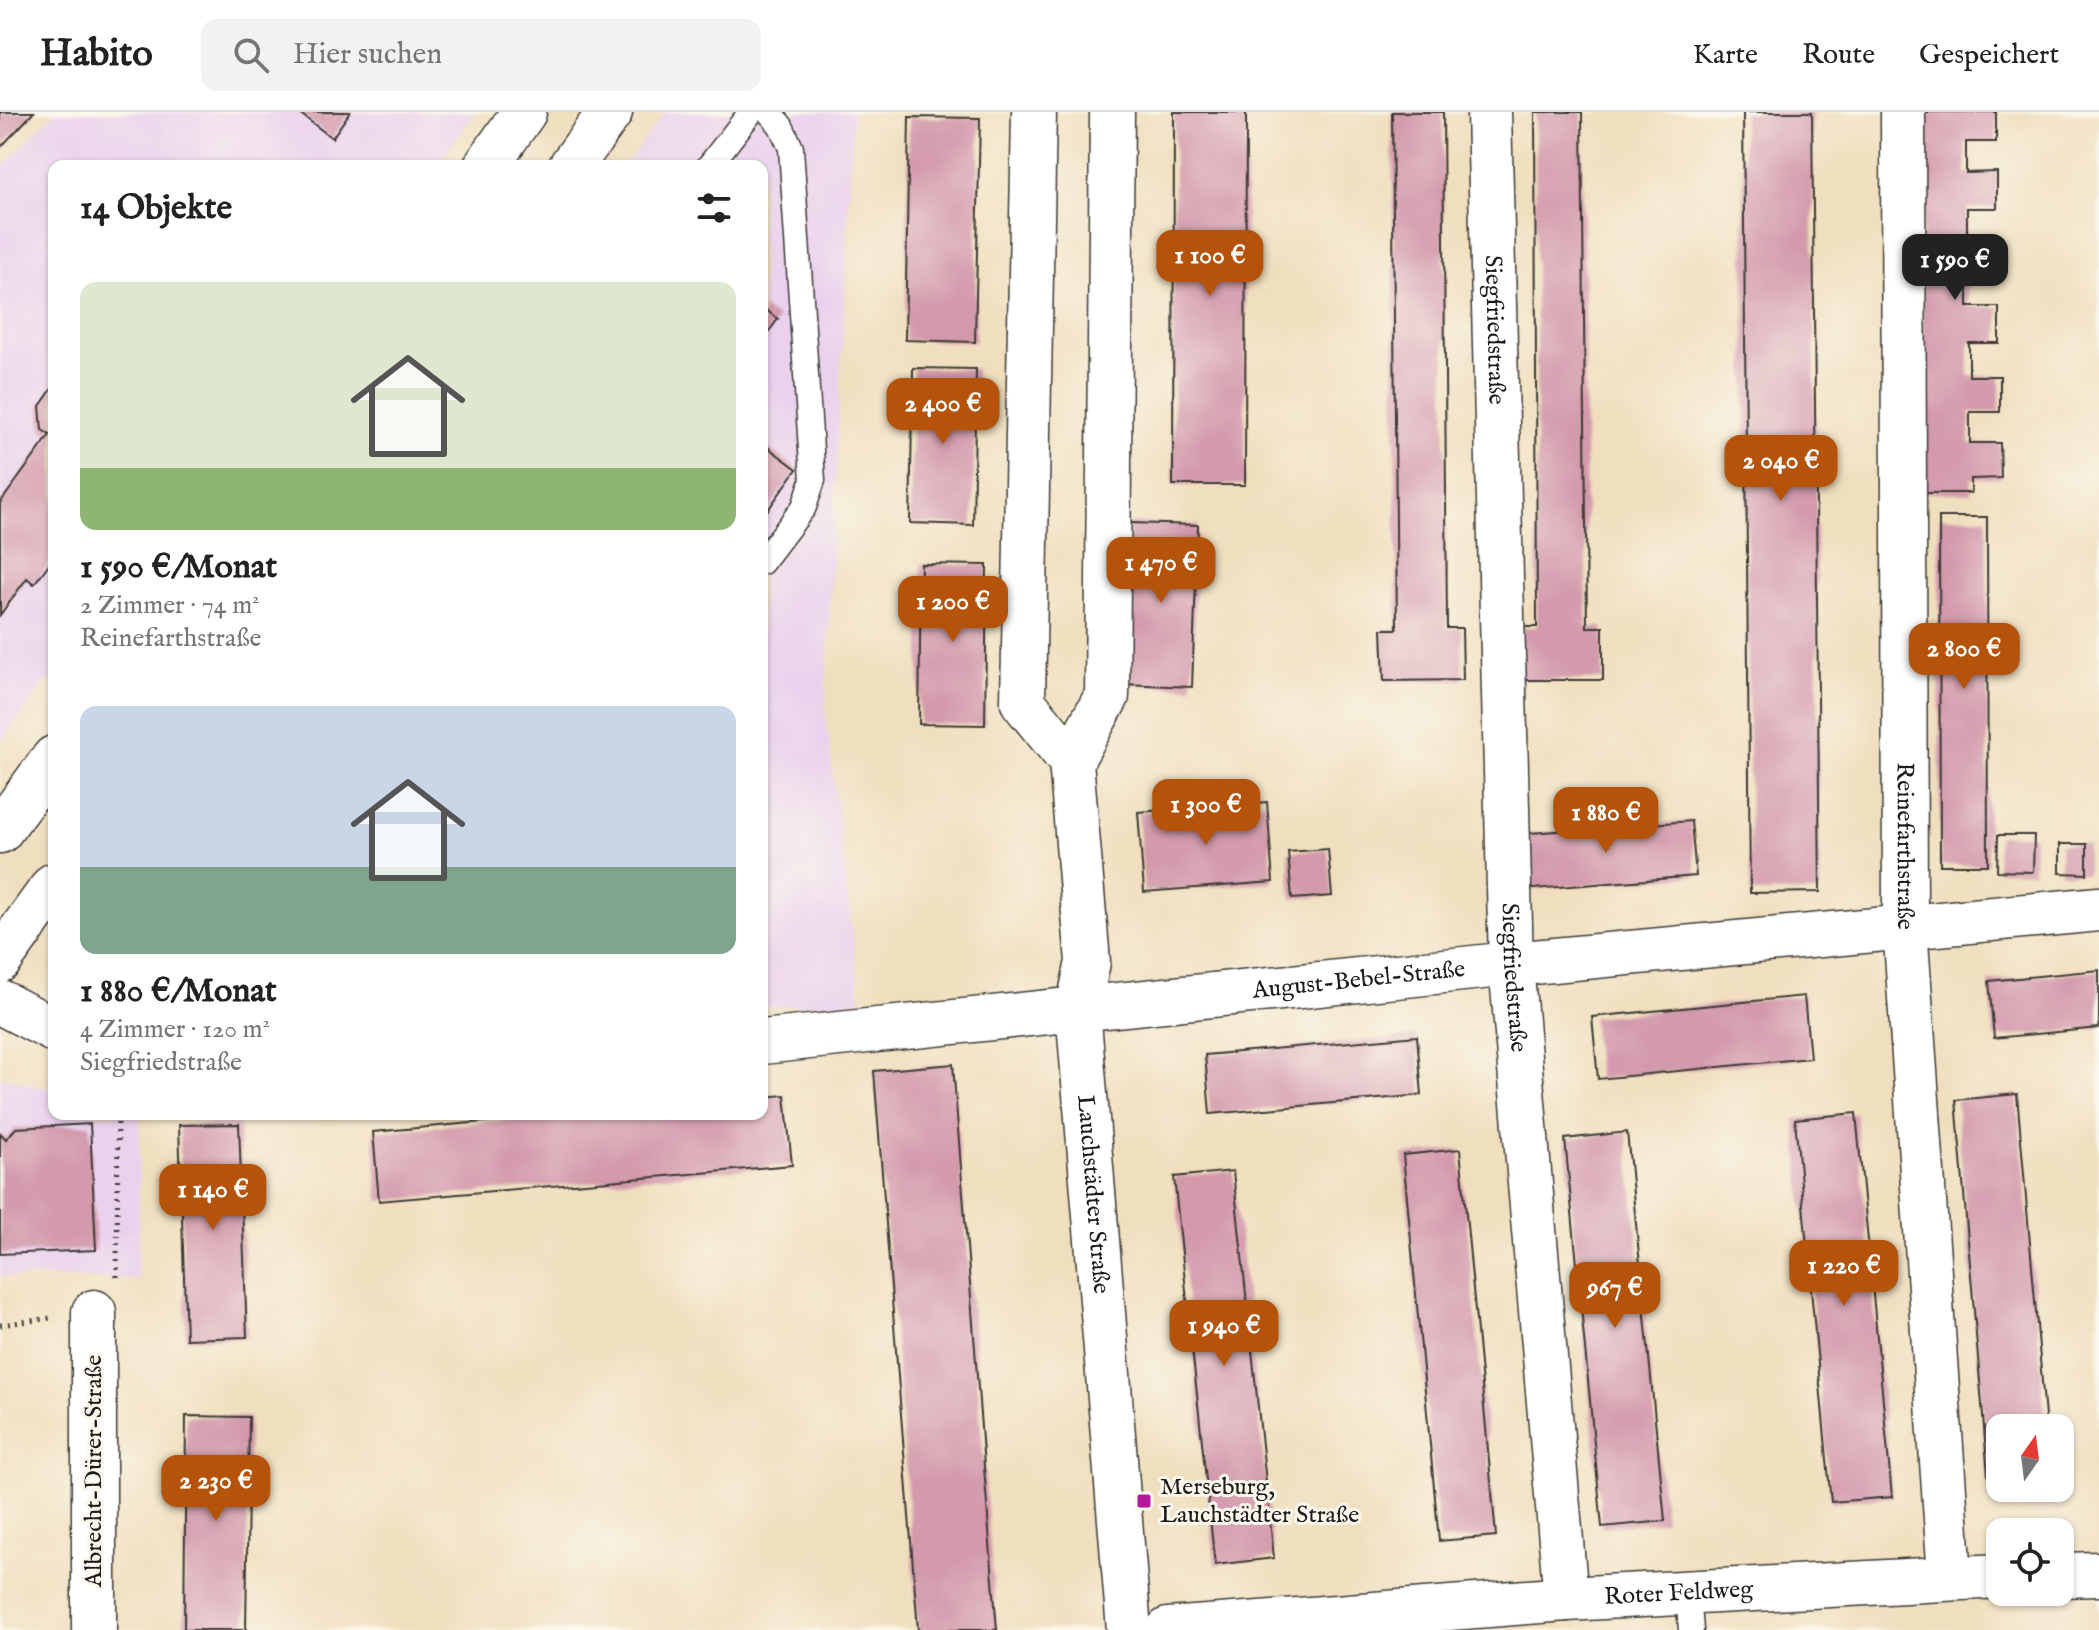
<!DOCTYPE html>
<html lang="de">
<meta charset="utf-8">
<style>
:root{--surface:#fff;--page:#f2f2f2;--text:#222;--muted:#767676;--line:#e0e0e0;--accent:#b45309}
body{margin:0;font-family:"IM FELL English",serif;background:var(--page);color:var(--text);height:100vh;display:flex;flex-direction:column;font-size:30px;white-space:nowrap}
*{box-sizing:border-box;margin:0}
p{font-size:26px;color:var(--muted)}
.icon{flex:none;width:44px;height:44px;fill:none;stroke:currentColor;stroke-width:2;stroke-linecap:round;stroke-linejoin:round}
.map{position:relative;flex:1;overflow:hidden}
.drawer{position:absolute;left:48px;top:48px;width:720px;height:960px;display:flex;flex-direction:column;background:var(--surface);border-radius:16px;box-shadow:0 2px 6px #0004}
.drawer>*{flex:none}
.needle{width:52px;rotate:14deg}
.buttons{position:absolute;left:1986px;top:1302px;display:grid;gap:16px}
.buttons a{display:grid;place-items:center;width:88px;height:88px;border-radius:16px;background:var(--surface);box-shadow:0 2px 6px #0004;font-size:40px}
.price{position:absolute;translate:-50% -68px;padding:0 18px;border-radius:16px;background:var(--accent);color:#fff;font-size:26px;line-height:52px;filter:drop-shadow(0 2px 4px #0008)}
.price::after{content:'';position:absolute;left:50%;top:48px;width:24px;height:18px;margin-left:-12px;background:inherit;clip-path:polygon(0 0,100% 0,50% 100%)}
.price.selected{background:#222;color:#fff}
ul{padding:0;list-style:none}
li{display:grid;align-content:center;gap:16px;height:424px;padding:0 32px}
li span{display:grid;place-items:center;height:248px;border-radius:16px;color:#555}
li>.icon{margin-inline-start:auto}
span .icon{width:144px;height:144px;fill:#fffc;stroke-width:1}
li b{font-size:34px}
h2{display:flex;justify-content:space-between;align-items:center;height:96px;padding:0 32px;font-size:34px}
header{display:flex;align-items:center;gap:48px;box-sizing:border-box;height:112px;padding:0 40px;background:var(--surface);border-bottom:2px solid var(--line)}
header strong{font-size:38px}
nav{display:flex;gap:44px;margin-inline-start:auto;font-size:28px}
.search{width:560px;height:72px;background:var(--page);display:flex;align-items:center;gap:20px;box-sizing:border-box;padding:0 28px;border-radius:16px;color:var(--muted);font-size:30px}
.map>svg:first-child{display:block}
</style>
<header>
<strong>Habito</strong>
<div class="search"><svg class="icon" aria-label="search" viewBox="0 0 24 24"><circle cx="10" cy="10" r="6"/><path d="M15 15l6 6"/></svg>Hier suchen</div>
<nav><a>Karte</a><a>Route</a><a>Gespeichert</a></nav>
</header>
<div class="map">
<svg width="2099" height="1518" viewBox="0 0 2099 1518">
<rect width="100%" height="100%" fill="#fbf7ec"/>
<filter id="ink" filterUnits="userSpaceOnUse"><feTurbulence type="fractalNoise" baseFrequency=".0125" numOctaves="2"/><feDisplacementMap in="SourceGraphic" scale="16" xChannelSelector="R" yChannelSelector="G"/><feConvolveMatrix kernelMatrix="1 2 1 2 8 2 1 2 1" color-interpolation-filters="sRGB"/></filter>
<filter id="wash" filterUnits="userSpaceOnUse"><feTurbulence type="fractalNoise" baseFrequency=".006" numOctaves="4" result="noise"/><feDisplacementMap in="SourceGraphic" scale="32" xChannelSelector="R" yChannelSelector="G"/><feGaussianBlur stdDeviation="1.8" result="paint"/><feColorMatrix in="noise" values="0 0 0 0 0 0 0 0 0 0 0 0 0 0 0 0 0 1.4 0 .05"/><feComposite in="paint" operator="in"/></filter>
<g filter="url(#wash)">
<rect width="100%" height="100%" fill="#f0dfbe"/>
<path fill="#ead1ed" d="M 55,0 L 476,0 L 436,54 L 54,54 L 54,560 L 0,631 L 0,58 Z
M 665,0 L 853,0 L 825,597 L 861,891 L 762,895 L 762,54 L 625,54 Z
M 0,964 L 54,978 L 54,1002 L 140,1002 L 138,1167 L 0,1165 Z"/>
<g id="blocks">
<path fill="#d39aac" d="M 0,0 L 34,0 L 0,36 Z
M 298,0 L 350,0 L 332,26 Z
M 1174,0 L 1246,0 L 1245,373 L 1173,373 Z
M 1392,0 L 1443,0 L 1447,516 L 1462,516 L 1463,568 L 1384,569 L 1382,517 L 1397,517 Z
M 1535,0 L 1582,0 L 1587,515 L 1603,515 L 1603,568 L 1518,568 L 1517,515 L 1537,515 Z
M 1743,0 L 1812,0 L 1820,780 L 1750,781 Z
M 1921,0 L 1996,0 L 1996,30 L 1966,30 L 1966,61 L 1997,60 L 1997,96 L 1967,96 L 1967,126 L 1998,126 L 1998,161 L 1968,162 L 1968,195 L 1999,195 L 1999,231 L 1969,231 L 1969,264 L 2000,264 L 2000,300 L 1970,300 L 1970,331 L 2000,331 L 2001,366 L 1971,367 L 1971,381 L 1924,381 Z
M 909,5 L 980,6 L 975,230 L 905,228 Z
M 762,195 L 778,207 L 762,229 Z
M 913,256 L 976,257 L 973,413 L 910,411 Z
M 54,274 L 54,445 L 34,472 L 27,466 L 0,503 L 0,391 L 50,323 L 42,318 L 40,294 Z
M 762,331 L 797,357 L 762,406 Z
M 1939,405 L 1987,405 L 1988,753 L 1940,753 Z
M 1129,411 L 1198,413 L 1192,575 L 1123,572 Z
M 921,452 L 987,453 L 985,613 L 919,612 Z
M 1267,690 L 1273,770 L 1144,780 L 1138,700 Z
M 1691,709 L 1696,764 L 1521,778 L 1517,722 Z
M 1998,723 L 2034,723 L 2033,760 L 1997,759 Z
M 2060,732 L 2087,732 L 2087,762 L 2060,761 Z
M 1328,737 L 1332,784 L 1292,787 L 1288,740 Z
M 2099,858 L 2099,916 L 1994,926 L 1989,869 Z
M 1804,884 L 1810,946 L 1598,967 L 1592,905 Z
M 1417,924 L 1422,983 L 1210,1002 L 1205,943 Z
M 953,952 L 990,1432 L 997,1518 L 918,1518 L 874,959 Z
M 2017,982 L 2046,1316 L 2000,1316 L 2000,1374 L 1989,1375 L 1956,988 Z
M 785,983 L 792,1053 L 379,1089 L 373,1020 L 570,1002 L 762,1002 L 762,985 Z
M 1856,1001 L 1892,1385 L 1831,1390 L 1795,1007 Z
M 90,1012 L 96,1138 L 0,1142 L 0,1021 L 6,1027 L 16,1016 Z
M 239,1012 L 247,1225 L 186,1227 L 179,1013 Z
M 1627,1020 L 1665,1409 L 1602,1415 L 1565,1027 Z
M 1460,1037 L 1496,1424 L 1439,1429 L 1403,1043 Z
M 1233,1059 L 1274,1446 L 1215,1453 L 1174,1065 Z
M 186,1304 L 249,1305 L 246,1518 L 184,1518 Z"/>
</g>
</g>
<g filter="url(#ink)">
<use href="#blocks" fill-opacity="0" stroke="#3c3934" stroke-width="2"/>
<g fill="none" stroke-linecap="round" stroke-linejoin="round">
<defs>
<path id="service" d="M 709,54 L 751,0
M 762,450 L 804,395 L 813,368 L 791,36 L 781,14 L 769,0
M 1688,1483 L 1691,1518"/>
<g id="minor">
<path d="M 1034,0 L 1023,590 L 1071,649"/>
<path id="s1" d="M 1112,0 L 1107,584 L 1071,649 L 1088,850 L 1078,897 L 1129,1518"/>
<path id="s2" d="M 1489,0 L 1511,852 L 1566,1487"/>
<path id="s3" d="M 1903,0 L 1905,814 L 1950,1465"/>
<path d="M 0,890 L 54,918"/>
<path id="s4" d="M 762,930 L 1511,852 L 2099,797"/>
<path d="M 94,1200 L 94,1518"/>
<path d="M 2060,1463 L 2099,1462"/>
<path id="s5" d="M 1168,1518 L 1566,1487 L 2000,1464"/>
</g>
<path id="primary" d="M 486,54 L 524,0
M 571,54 L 610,0
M 0,719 L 54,646
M 0,848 L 54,773"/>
</defs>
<use href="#service" stroke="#3c3934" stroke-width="27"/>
<use href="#minor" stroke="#3c3934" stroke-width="47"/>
<use href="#primary" stroke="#3c3934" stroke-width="47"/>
<path stroke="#3c3934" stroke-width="5" stroke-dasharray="2 6" stroke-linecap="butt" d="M 117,1165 L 118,1002
M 0,1213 L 51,1206"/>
<use href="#service" stroke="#fff" stroke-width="24"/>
<use href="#minor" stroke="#fff" stroke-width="44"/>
<use href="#primary" stroke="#fff" stroke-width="44"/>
</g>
</g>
<rect fill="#b5179e" stroke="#fbf7ec" stroke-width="3" x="1136" y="1381" width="16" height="16" rx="4"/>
<g text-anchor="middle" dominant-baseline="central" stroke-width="6" stroke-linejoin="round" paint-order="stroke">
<g font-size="24" fill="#1c1c1c" stroke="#fbf7ec">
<text stroke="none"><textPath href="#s2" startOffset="218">Siegfriedstraße</textPath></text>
<text stroke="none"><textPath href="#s3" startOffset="734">Reinefarthstraße</textPath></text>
<text stroke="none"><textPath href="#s2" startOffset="866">Siegfriedstraße</textPath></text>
<text stroke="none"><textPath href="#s4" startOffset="600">August-Bebel-Straße</textPath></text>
<text stroke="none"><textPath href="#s1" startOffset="1094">Lauchstädter Straße</textPath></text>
<text transform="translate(94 1359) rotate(-90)">Albrecht-Dürer-Straße</text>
<text stroke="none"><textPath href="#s5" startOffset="512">Roter Feldweg</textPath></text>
</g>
<g font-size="24" fill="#1c1c1c" stroke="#fbf7ec" text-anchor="start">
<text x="1160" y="1375">Merseburg,<tspan x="1160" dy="28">Lauchstädter Straße</tspan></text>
</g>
</g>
</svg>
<div class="buttons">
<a><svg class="needle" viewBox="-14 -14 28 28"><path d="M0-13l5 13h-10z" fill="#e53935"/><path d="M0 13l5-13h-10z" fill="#767676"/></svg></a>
<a><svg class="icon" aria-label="locate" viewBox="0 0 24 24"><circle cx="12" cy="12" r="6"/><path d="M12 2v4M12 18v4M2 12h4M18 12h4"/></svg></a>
</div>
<b class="price" style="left:1210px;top:186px">1 100 €</b>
<b class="price selected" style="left:1955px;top:190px">1 590 €</b>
<b class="price" style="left:943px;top:334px">2 400 €</b>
<b class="price" style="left:1781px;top:391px">2 040 €</b>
<b class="price" style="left:1161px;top:493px">1 470 €</b>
<b class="price" style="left:953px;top:532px">1 200 €</b>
<b class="price" style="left:1964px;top:579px">2 800 €</b>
<b class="price" style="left:1206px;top:735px">1 300 €</b>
<b class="price" style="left:1606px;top:743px">1 880 €</b>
<b class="price" style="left:213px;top:1120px">1 140 €</b>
<b class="price" style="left:1844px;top:1196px">1 220 €</b>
<b class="price" style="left:1615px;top:1218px">967 €</b>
<b class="price" style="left:1224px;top:1256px">1 940 €</b>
<b class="price" style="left:216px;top:1411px">2 230 €</b>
<section class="drawer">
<h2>14 Objekte<svg class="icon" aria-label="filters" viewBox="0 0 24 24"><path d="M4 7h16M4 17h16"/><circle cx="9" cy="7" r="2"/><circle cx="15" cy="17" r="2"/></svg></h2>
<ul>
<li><span style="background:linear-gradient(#dfe7d0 75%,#8fb573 0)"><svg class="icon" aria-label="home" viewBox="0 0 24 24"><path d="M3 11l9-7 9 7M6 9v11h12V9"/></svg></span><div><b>1 590 €/Monat</b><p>2 Zimmer · 74 m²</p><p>Reinefarthstraße</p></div></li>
<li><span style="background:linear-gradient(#c9d6e8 65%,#7fa58c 0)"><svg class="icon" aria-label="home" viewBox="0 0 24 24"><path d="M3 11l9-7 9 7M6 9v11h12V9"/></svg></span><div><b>1 880 €/Monat</b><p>4 Zimmer · 120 m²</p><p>Siegfriedstraße</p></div></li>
</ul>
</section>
</div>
